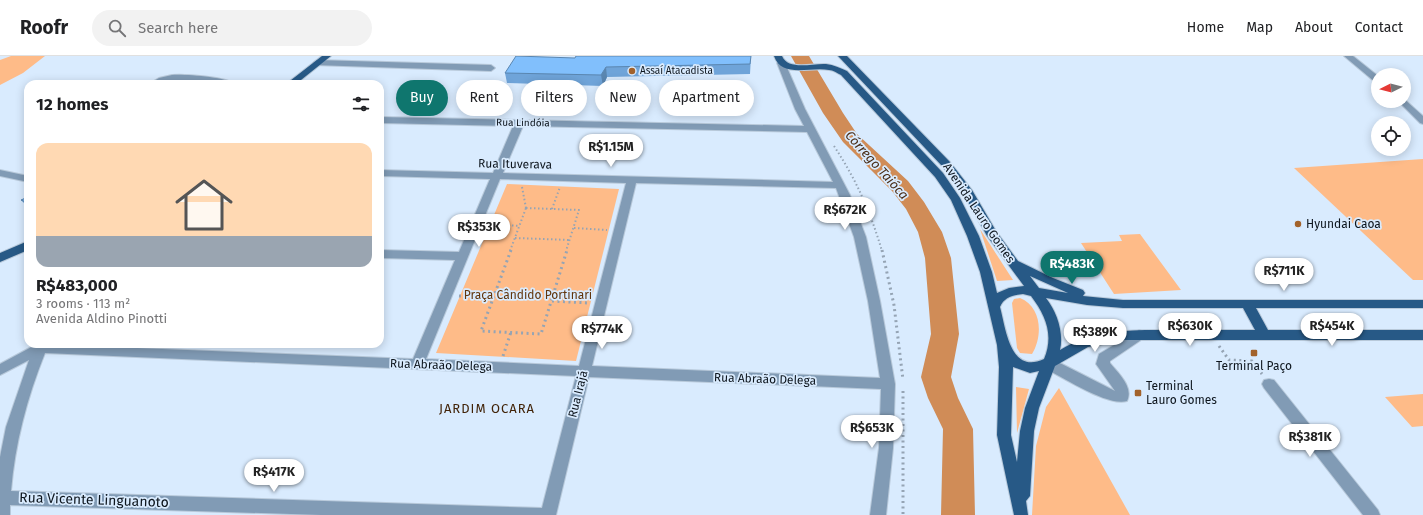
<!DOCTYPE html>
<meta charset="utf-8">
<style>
:root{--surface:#fff;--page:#f2f2f2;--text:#202124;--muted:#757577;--line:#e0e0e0;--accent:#0f766e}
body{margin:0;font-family:"Fira Sans",sans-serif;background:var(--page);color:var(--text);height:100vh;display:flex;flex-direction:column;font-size:15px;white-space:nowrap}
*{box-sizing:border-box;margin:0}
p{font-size:13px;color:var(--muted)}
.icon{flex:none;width:22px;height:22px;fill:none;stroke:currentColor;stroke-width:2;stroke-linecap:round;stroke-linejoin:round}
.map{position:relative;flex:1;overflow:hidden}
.sheet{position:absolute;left:24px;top:24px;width:360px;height:268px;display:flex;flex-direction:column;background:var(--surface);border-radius:12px;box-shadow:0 2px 10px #0003}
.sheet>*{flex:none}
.hud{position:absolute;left:396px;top:24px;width:380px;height:36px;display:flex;gap:8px}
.needle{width:26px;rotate:264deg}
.buttons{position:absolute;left:1371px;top:12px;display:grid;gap:8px}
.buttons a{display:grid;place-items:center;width:40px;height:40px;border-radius:50%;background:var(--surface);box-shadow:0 2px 10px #0003;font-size:20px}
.price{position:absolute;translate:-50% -34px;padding:0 9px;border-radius:14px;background:#fff;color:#222;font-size:13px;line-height:26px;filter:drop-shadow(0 1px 2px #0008)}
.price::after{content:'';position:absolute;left:50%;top:24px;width:12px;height:9px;margin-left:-6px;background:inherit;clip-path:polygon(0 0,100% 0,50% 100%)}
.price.active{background:var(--accent);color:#fff}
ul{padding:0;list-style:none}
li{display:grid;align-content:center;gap:8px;height:212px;padding:0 12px}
li span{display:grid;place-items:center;height:124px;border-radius:12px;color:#555}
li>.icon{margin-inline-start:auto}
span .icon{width:72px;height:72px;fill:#fffc;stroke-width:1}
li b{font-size:17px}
h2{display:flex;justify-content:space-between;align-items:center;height:48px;padding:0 12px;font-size:17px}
.tag{padding:0 14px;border-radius:18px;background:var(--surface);box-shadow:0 2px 10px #0003;font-size:14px;line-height:36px}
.tag.active{background:var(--accent);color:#fff}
header{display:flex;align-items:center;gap:24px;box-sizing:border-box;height:56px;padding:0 20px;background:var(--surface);border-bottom:1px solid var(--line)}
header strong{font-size:19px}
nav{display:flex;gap:22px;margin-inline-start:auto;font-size:14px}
.search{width:280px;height:36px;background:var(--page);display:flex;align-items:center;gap:10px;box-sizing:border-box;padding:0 14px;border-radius:22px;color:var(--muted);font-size:15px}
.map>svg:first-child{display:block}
</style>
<header>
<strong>Roofr</strong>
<div class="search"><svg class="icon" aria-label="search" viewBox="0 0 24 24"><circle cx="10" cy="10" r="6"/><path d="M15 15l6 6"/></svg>Search here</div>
<nav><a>Home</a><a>Map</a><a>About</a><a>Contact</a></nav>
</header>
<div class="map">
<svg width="1423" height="459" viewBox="0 0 1423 459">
<rect width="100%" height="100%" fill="#d9ebfe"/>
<path fill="#febb88" d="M 11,0 L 45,0 L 23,17 L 0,29 L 0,4 Z
M 1423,103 L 1423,224 L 1413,224 L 1294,112 Z
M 507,128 L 619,133 L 576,305 L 436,297 Z
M 980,173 L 1013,224 L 997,225 Z
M 1140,178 L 1181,234 L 1114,238 L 1081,187 L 1122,185 L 1119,179 Z
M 1020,242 C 1042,251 1043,280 1032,298 L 1020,297 L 1017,292 L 1012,247 L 1014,243 Z
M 1016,331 L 1029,333 L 1017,377 Z
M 1059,332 L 1130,459 L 1032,459 L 1036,390 L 1046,351 Z
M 1423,338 L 1423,370 L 1412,371 L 1385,341 Z"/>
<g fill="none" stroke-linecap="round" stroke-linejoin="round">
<path fill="#d08c57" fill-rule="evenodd" d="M 791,0 L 809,0 L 843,57 L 857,78 L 908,125 L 924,146 L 942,176 L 951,202 L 959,278 L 951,321 L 958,342 L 973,373 L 975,459 L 941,459 L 943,373 L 928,342 L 921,321 L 931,278 L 925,202 L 918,176 L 906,153 L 892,135 L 843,86 L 823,57 Z"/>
<defs>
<path id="minor" d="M 1344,0 L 1353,0 L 1378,20 L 1378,27 L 1375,26 Z
M 317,4 L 491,9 L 495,12 L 491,15 L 314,9 L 313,7 Z
M 781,4 L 785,7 L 805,53 L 850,139 L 866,181 L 880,245 L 895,328 L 893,392 L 886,459 L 870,459 L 879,392 L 881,333 L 589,321 L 556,459 L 321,459 L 10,449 L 10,459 L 0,459 L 0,401 L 6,371 L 29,304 L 0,319 L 0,308 L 37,288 L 413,303 L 455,204 L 380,202 L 380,194 L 459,196 L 490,123 L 380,120 L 380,114 L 493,117 L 513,70 L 380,67 L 380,61 L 804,70 L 795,53 L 777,7 ZM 523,70 L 807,76 L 833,126 L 503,117 ZM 500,123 L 626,127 L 579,310 L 426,303 ZM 636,127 L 836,132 L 854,181 L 868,245 L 880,322 L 592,310 ZM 45,297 L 576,320 L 542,452 L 11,435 C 15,387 27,342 45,297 Z
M 172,19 C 184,18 227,21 234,28 C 217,28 201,24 183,24 C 171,24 161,28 149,28 L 159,22 Z
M 1404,43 L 1423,60 L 1423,68 L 1420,67 L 1398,45 L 1404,45 Z
M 0,114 L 28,120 L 28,126 L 0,120 Z
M 1139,274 L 1144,276 L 1145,279 L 1144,282 L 1110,305 L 1110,307 C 1118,317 1134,331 1127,345 C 1108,351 1063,321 1044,312 L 1042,308 L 1044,304 L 1049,303 L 1054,304 L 1115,335 L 1096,308 L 1099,298 Z
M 1269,323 L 1274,324 L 1378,454 L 1380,459 L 1363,459 L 1264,332 L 1262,328 L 1264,324 Z"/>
<path id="major" d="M 322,0 L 331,0 L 296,28 L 286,28 Z
M 774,0 L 782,0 C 788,15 813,7 826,8 C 834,9 840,12 847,15 L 943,117 L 960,142 L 979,180 L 992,216 L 997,237 L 1009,232 L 1024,230 L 987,180 L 963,137 L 942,110 L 838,0 L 847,0 L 950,106 L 972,134 L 996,175 L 1018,205 L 1053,222 L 1083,234 L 1085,237 L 1083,240 L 1123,244 L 1423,244 L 1423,252 L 1256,252 L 1268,274 L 1423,274 L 1423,284 L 1124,284 L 1088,291 L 1055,310 L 1039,352 L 1034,375 L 1030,440 L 1026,445 L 1028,459 L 1014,459 L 997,379 L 999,311 L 997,289 L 980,216 L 967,180 L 951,144 L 935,121 L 841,19 C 837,17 833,14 829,14 C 811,10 782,23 774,0 ZM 1030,220 L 1068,237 L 1039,232 ZM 1023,238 L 1031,240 C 1046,260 1054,279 1044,303 C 1010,319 1006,273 1000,251 C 1004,241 1013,239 1023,238 ZM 1046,242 L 1087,249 L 1123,252 L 1243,252 L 1255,274 C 1229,274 1202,274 1176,274 C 1136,274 1096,272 1060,294 C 1064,277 1057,256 1046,242 ZM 1013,311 L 1030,317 L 1039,315 L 1025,352 L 1020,375 L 1017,406 L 1011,379 Z
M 28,185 L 28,194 L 0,206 L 0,197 Z"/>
</defs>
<use href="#minor" stroke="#b8c9da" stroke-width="2"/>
<use href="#major" stroke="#b8c9da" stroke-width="2"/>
<path stroke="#95a4b4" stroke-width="2" stroke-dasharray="1.5 2.5" stroke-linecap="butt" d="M 834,90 C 857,125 870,155 882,195
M 522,131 L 526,152
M 526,152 L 579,154 L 566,195
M 552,153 L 560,131
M 488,168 L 520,170
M 574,172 L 607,174
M 515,182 L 570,184
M 510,195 L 526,152"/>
<path stroke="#95a4b4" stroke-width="3" stroke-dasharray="2 3.5" stroke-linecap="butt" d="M 511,194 L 481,275 L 541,278 L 567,194
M 882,194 L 894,249 L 903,324
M 459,240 L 493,242
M 552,245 L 589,247
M 1219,290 L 1229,304 L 1252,305 L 1262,318
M 503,300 L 511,276
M 903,335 L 903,459"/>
<use href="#minor" fill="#819bb5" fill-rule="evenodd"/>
<use href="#major" fill="#275986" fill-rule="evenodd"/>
</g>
<path fill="#6fa4d9" d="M 751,0 L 750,18 L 607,21 L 603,30 L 507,27 L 505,17 Z
M 28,141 L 28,149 L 24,147 L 21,144 Z"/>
<path fill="#5a86b0" d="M 606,11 L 607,21 L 603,30 L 601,19 Z"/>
<path fill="#81bffc" stroke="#5a86b0" d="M 516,0 L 575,2 L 576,0 L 751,0 L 750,8 L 606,11 L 601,19 L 505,17 Z
M 28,141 L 28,147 L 21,144 Z
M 28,150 L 28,156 L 25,153 Z"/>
<g fill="#a2622b" stroke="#d9ebfe" stroke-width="1.5">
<circle cx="632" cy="15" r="4"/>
<circle cx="1298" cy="168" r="4"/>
<rect x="1250" y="293" width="8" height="8" rx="2"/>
<rect x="1134" y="333" width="8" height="8" rx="2"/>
</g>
<g text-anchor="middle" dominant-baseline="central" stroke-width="3.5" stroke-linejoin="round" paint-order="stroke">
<g font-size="10" fill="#0d151d" stroke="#d9ebfe" text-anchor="start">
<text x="640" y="15">Assaí Atacadista</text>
</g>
<g font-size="10" fill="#0d151d" stroke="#d9ebfe">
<text transform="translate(523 67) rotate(1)">Rua Lindóia</text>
</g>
<g font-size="12" fill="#0d151d" stroke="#d9ebfe">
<text transform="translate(515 108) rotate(1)">Rua Ituverava</text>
<text transform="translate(979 157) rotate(56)">Avenida Lauro Gomes</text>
<text transform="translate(441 309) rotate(2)">Rua Abraão Delega</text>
<text transform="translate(765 323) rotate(2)">Rua Abraão Delega</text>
<text transform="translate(578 338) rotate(-76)">Rua Irajá</text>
</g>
<g font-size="12" fill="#0d151d" stroke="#d9ebfe" text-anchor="start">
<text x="1306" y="168">Hyundai Caoa</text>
<text x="1254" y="310" text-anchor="middle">Terminal Paço</text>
<text x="1146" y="330">Terminal<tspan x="1146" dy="14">Lauro Gomes</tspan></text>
</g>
<g font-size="12" fill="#62350b" stroke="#d9ebfe">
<text x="528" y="239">Praça Cândido Portinari</text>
</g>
<g font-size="13" font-style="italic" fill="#492c15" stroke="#d9ebfe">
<text transform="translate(877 109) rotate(48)">Córrego Taióca</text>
</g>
<g font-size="13" letter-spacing="1" fill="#412308" stroke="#d9ebfe">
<text x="487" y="352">JARDIM OCARA</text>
</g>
<g font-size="14" fill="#0d151d" stroke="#d9ebfe">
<text transform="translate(94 444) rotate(2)">Rua Vicente Linguanoto</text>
</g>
</g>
</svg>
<div class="buttons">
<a><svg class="needle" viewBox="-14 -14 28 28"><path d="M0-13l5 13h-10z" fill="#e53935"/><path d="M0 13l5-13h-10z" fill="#757577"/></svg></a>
<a><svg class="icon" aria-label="locate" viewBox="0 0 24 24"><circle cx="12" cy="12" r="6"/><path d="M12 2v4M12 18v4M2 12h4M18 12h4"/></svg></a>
</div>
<b class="price" style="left:611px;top:112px">R$1.15M</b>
<b class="price" style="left:845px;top:175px">R$672K</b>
<b class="price" style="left:479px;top:192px">R$353K</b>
<b class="price active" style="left:1072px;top:229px">R$483K</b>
<b class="price" style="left:1284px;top:236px">R$711K</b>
<b class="price" style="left:1190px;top:291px">R$630K</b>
<b class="price" style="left:1332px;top:291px">R$454K</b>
<b class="price" style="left:602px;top:294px">R$774K</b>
<b class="price" style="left:1095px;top:297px">R$389K</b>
<b class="price" style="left:872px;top:393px">R$653K</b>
<b class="price" style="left:1310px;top:402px">R$381K</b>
<b class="price" style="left:274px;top:437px">R$417K</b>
<div class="hud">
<a class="tag active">Buy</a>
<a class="tag">Rent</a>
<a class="tag">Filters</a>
<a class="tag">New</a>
<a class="tag">Apartment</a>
</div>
<section class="sheet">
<h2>12 homes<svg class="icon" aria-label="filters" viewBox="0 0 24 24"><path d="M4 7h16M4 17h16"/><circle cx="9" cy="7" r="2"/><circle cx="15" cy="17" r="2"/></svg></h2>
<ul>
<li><span style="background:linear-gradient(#ffd9b3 75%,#9aa5b1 0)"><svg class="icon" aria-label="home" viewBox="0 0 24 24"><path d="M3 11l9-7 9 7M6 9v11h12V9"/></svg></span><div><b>R$483,000</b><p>3 rooms · 113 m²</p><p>Avenida Aldino Pinotti</p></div></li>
</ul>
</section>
</div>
